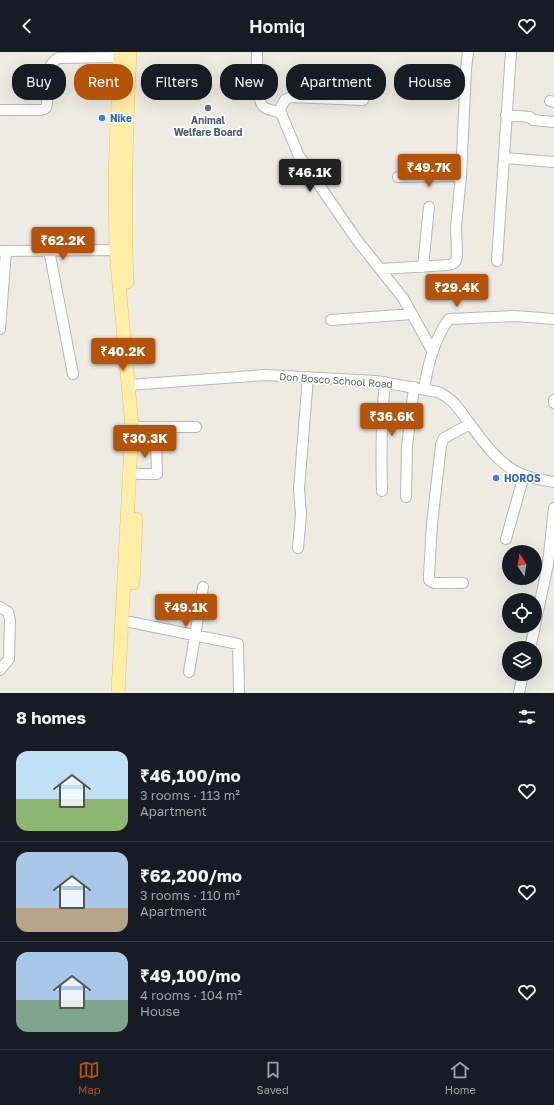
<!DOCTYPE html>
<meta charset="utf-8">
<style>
:root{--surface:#171b24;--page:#242831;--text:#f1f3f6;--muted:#9ea1a6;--line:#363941;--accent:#b45309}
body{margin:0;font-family:"Golos Text",sans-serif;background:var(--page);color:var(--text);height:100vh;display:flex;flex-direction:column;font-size:15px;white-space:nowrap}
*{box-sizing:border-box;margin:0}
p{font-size:13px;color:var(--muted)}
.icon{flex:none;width:22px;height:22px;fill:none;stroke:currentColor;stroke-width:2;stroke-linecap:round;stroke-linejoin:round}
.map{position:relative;height:641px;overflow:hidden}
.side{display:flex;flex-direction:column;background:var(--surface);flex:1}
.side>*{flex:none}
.banner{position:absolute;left:12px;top:12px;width:530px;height:36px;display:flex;gap:8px}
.needle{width:26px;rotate:348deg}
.fabs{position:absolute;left:502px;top:493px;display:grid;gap:8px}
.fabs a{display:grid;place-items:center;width:40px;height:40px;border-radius:50%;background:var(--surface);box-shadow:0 4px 16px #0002;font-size:20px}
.price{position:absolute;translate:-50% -34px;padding:0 9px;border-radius:4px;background:var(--accent);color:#fff;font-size:13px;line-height:26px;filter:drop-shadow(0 1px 2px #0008)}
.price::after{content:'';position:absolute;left:50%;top:24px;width:12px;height:9px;margin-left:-6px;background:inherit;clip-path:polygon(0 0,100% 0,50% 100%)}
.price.active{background:#222;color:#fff}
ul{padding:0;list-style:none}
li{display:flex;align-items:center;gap:12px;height:100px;padding:0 16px}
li+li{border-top:1px solid var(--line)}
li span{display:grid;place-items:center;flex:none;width:112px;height:80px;border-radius:12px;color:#555}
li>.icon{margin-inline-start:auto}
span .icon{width:48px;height:48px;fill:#fffc;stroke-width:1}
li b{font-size:17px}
h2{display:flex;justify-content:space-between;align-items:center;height:48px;padding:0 16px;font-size:17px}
.pill{padding:0 14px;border-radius:16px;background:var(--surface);box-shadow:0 4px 16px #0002;font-size:14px;line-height:36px}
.pill.active{background:var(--accent);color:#fff}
header{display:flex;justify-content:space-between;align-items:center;height:52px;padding:0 16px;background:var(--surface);font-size:18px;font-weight:600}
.tabs{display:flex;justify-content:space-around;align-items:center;height:56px;border-top:1px solid var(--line);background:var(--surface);font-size:11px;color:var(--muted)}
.tabs a{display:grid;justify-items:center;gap:2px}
.tabs .active{color:var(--accent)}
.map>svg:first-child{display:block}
</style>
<header><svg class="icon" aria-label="back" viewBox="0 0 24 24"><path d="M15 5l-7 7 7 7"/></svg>Homiq<svg class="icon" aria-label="heart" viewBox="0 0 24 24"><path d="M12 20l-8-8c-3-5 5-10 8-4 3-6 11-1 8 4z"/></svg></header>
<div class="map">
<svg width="554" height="641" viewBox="0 0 554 641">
<rect width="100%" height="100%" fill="#edebe2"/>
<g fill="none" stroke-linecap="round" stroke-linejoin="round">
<defs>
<path id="minor" d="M 257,0 C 257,10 256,47 263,54 C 267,59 276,58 281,61 L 299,104 L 357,188 L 403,246 L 433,300
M 550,49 L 554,50
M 0,58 L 41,58 L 46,56 C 51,38 41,17 58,6 L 119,5
M 279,59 L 285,48 L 291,45 L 363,48
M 506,63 L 530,65 L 533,68 L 554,70
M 504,106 L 554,110
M 398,125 L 461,124
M 49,198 L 73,322
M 0,199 L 122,198
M 497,209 L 511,0
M 423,215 L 429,155
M 380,217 L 448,213 L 452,212 L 456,209 L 457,203 L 456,175 L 461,124 L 466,17 L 468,0
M 331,268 L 412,262
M 0,277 L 6,199
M 128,333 L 265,323 L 376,329 L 438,340 C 455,348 459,358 470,372 C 484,391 501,415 524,423 C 533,427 544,428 554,430
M 424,337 C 428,313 434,287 449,267 L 515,264 L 554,267
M 554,348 L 554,351
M 140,375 L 196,375
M 138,422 L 157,422 L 156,389 L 140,389
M 382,439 C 381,403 381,367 385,330
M 406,445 L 407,394 L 414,335
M 506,487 L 524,423
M 298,496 L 301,462 L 299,437 L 308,325
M 463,531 L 434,531 L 429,528 L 429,523 L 432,472 L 441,393 L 444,386 L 470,372
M 0,555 L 8,560 L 10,568 L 9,607 L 0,618
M 130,570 L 238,592 L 239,641
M 535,573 L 548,512 L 554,456
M 530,596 L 535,574
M 189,620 L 203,535
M 519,641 L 523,622"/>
<path id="major" d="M 127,230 C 124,153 126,77 130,0
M 133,531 L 136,467
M 118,641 L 132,375 L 116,198 L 115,124 L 120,0"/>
</defs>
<use href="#minor" stroke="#b5b8bd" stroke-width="12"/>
<use href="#major" stroke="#f1c358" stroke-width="14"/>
<use href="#minor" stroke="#fff" stroke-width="10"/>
<use href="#major" stroke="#ffefa6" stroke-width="13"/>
</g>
<circle fill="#5c6f8a" stroke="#fff" stroke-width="1.5" cx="208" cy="56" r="4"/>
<g fill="#3f7fe0" stroke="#fff" stroke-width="1.5">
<circle cx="102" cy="66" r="4"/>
<circle cx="496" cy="426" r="4"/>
</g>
<g text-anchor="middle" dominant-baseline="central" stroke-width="3.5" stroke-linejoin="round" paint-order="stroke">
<g font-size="10" font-weight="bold" fill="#366cbe" stroke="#fff" text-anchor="start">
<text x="110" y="66">Nike</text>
<text x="504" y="426">HOROS</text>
</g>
<g font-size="10" font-weight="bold" fill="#4e5e75" stroke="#fff">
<text x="208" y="68">Animal<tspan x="208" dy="12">Welfare Board</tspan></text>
</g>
<g font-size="10" fill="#5b5f63" stroke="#fff">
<text transform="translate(336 328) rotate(4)">Don Bosco School Road</text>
</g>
</g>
</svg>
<div class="fabs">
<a><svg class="needle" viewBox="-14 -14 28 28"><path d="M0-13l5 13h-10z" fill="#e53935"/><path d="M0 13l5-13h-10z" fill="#9ea1a6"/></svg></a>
<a><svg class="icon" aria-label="locate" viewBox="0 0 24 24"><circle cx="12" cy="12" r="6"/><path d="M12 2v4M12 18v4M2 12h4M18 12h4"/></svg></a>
<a><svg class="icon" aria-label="layers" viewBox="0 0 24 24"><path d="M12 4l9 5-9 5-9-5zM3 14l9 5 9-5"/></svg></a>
</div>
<b class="price" style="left:429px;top:136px">₹49.7K</b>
<b class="price active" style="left:310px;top:141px">₹46.1K</b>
<b class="price" style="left:63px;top:209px">₹62.2K</b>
<b class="price" style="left:457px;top:256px">₹29.4K</b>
<b class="price" style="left:123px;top:320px">₹40.2K</b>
<b class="price" style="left:392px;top:385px">₹36.6K</b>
<b class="price" style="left:145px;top:407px">₹30.3K</b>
<b class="price" style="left:186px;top:576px">₹49.1K</b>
<div class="banner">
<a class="pill">Buy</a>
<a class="pill active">Rent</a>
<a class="pill">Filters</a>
<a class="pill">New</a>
<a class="pill">Apartment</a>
<a class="pill">House</a>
</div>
</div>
<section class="side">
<h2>8 homes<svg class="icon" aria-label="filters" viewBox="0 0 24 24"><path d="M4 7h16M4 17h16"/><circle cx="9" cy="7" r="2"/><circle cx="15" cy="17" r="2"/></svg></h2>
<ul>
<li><span style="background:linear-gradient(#bfe0f5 60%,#8fb573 0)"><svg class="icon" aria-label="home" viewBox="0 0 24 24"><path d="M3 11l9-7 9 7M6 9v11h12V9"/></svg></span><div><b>₹46,100/mo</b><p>3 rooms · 113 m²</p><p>Apartment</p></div><svg class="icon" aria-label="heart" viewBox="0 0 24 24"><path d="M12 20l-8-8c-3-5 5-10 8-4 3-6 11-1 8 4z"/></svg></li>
<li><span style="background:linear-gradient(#a9c7e8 70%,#b9a48a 0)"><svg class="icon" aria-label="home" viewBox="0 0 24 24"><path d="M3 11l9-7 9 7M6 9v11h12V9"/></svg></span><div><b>₹62,200/mo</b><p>3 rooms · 110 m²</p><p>Apartment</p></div><svg class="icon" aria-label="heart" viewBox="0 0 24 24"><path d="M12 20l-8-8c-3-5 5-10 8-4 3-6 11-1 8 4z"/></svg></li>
<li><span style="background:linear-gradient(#a9c7e8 60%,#7fa58c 0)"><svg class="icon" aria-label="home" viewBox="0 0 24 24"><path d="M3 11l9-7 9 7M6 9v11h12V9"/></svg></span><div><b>₹49,100/mo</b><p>4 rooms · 104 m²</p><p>House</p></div><svg class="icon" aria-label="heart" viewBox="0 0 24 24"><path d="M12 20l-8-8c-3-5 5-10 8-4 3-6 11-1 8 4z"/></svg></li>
</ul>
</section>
<nav class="tabs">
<a class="active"><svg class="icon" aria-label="map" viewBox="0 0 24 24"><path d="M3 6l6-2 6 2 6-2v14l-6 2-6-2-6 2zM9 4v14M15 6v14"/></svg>Map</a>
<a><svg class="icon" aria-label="saved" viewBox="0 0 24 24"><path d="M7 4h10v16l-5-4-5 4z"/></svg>Saved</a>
<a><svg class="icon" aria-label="home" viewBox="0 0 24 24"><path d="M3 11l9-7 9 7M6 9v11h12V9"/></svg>Home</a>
</nav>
